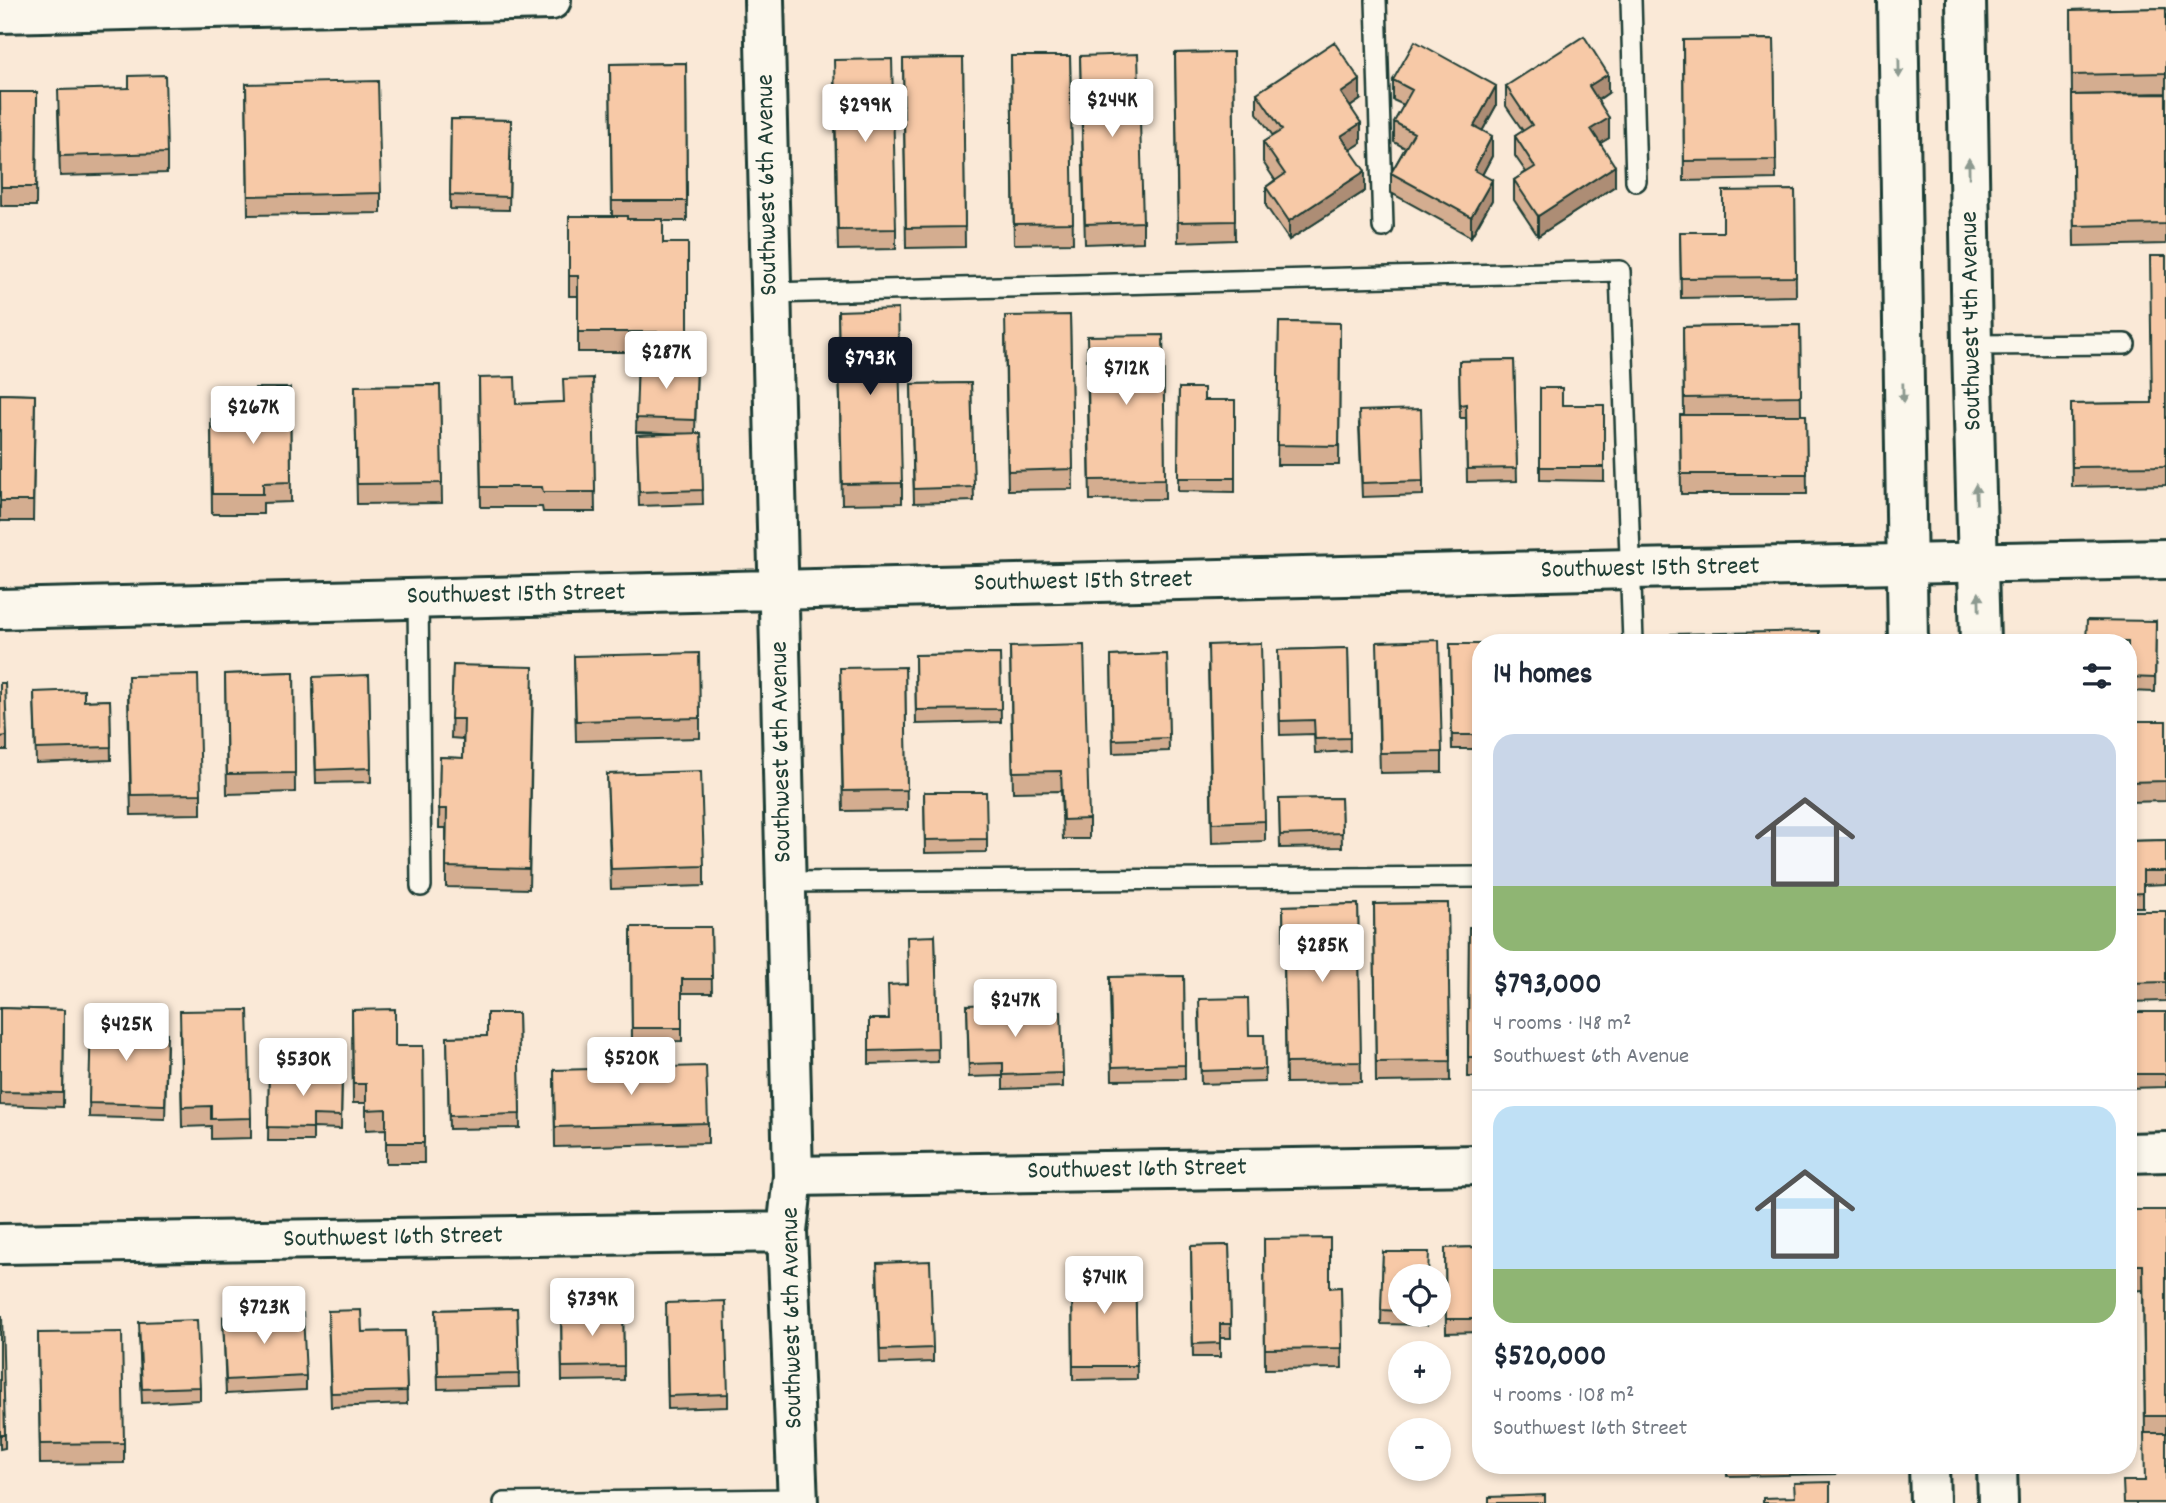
<!DOCTYPE html>
<meta charset="utf-8">
<style>
:root{--surface:#fff;--page:#f6f6f7;--text:#1f2937;--muted:#747a83;--line:#e0e1e3;--accent:#111827}
body{margin:0;font-family:Dekko,sans-serif;background:var(--page);color:var(--text);height:100vh;display:flex;flex-direction:column;font-size:26px;white-space:nowrap}
*{box-sizing:border-box;margin:0}
p{font-size:23px;color:var(--muted)}
.icon{flex:none;width:38px;height:38px;fill:none;stroke:currentColor;stroke-width:2;stroke-linecap:round;stroke-linejoin:round}
.map{position:relative;flex:1;overflow:hidden}
.details{position:absolute;left:1472px;top:634px;width:665px;height:840px;display:flex;flex-direction:column;background:var(--surface);border-radius:28px;box-shadow:0 4px 10px #0003}
.details>*{flex:none}
.fabs{position:absolute;left:1388px;top:1264px;display:grid;gap:14px}
.fabs a{display:grid;place-items:center;width:63px;height:63px;border-radius:50%;background:var(--surface);box-shadow:0 4px 10px #0003;font-size:35px}
.price{position:absolute;translate:-50% -60px;padding:0 16px;border-radius:7px;background:#fff;color:#222;font-size:23px;line-height:46px;filter:drop-shadow(0 2px 4px #0008)}
.price::after{content:'';position:absolute;left:50%;top:42px;width:21px;height:16px;margin-left:-10px;background:inherit;clip-path:polygon(0 0,100% 0,50% 100%)}
.price.active{background:var(--accent);color:#fff}
ul{padding:0;list-style:none}
li{display:grid;align-content:center;gap:14px;height:371px;padding:0 21px}
li+li{border-top:2px solid var(--line)}
li span{display:grid;place-items:center;height:217px;border-radius:21px;color:#555}
li>.icon{margin-inline-start:auto}
span .icon{width:126px;height:126px;fill:#fffc;stroke-width:1}
li b{font-size:30px}
h2{display:flex;justify-content:space-between;align-items:center;height:84px;padding:0 21px;font-size:30px}
.map>svg:first-child{display:block}
</style>
<div class="map">
<svg width="2166" height="1503" viewBox="0 0 2166 1503">
<rect width="100%" height="100%" fill="#fae9d7"/>
<filter id="ink" filterUnits="userSpaceOnUse"><feTurbulence type="fractalNoise" baseFrequency=".0143" numOctaves="2"/><feDisplacementMap in="SourceGraphic" scale="14" xChannelSelector="R" yChannelSelector="G"/><feConvolveMatrix kernelMatrix="1 2 1 2 8 2 1 2 1" color-interpolation-filters="sRGB"/></filter>
<g filter="url(#ink)">
<g fill="none" stroke-linecap="round" stroke-linejoin="round">
<defs>
<path id="service" d="M 1376,0 L 1383,227
M 1631,0 L 1636,181
M 770,293 L 1620,271 L 1633,642
M 1972,345 L 2125,344
M 418,598 L 421,886
M 786,882 L 1480,877
M 504,1503 L 798,1499"/>
<path id="minor" d="M 764,0 L 793,1176 L 787,1232 L 798,1503
M 0,13 L 551,0
M 0,609 L 1631,569 L 2166,559
M 2128,1153 L 2166,1152
M 793,1176 L 1480,1165
M 0,1244 L 787,1232"/>
<path id="secondary" d="M 1898,0 L 1908,642
M 1966,0 L 1972,345 L 1980,642
M 1929,1465 L 1930,1503
M 1997,1465 L 1998,1503"/>
</defs>
<use href="#service" stroke="#1f3d34" stroke-width="24"/>
<use href="#minor" stroke="#1f3d34" stroke-width="44"/>
<use href="#secondary" stroke="#1f3d34" stroke-width="44"/>
<use href="#service" stroke="#fbf7ec" stroke-width="19"/>
<use href="#minor" stroke="#fbf7ec" stroke-width="38"/>
<use href="#secondary" stroke="#fbf7ec" stroke-width="38"/>
</g>
<path fill="#d4ad90" stroke="#1f3d34" stroke-width="2" d="M 2166,8 L 2166,93 L 2072,95 L 2071,10 Z
M 1774,39 L 1776,179 L 1684,181 L 1683,40 Z
M 1233,52 L 1235,240 L 1178,242 L 1175,53 Z
M 1011,56 L 1070,56 L 1073,243 L 1014,244 Z
M 1080,56 L 1143,222 L 1143,242 L 1085,244 Z
M 963,58 L 965,247 L 906,248 L 903,59 Z
M 686,63 L 687,221 L 663,221 L 663,243 L 688,243 L 688,352 L 578,352 L 578,296 L 569,296 L 569,216 L 612,216 L 610,64 Z
M 129,76 L 167,153 L 167,173 L 60,176 L 58,110 L 129,88 Z
M 834,80 L 896,229 L 896,249 L 838,250 Z
M 1393,80 L 1496,106 L 1482,131 L 1492,156 L 1482,175 L 1492,200 L 1471,237 L 1391,193 L 1391,173 L 1405,148 L 1394,142 L 1394,122 L 1404,105 L 1393,100 Z
M 246,84 L 381,193 L 381,213 L 248,215 Z
M 1506,86 L 1608,93 L 1598,100 L 1609,138 L 1600,143 L 1615,186 L 1538,236 L 1514,200 L 1514,180 L 1526,172 L 1515,156 L 1515,136 L 1523,131 L 1506,106 Z
M 0,92 L 37,92 L 36,206 L 1,206 Z
M 1257,93 L 1360,100 L 1350,107 L 1361,143 L 1350,150 L 1365,191 L 1289,240 L 1266,206 L 1266,187 L 1275,180 L 1263,162 L 1263,142 L 1273,136 L 1257,113 Z
M 2166,94 L 2166,244 L 2074,246 L 2072,95 Z
M 451,119 L 511,120 L 509,210 L 450,209 Z
M 1795,190 L 1796,296 L 1681,298 L 1680,232 L 1723,232 Z
M 2166,256 L 2166,485 L 2072,487 L 2071,404 L 2152,403 Z
M 838,311 L 902,483 L 902,503 L 842,504 Z
M 1070,315 L 1073,489 L 1008,490 L 1005,336 Z
M 1279,322 L 1340,323 L 1339,465 L 1277,465 Z
M 1800,325 L 1801,415 L 1806,415 L 1807,494 L 1681,494 L 1680,415 L 1684,415 L 1683,327 Z
M 1163,335 L 1165,499 L 1090,500 L 1087,356 Z
M 1514,360 L 1517,481 L 1467,482 L 1466,418 L 1460,418 L 1459,361 Z
M 638,362 L 697,364 L 695,433 L 701,433 L 703,504 L 639,506 L 637,435 L 687,434 L 636,432 Z
M 479,378 L 516,404 L 564,402 L 593,378 L 595,512 L 543,512 L 542,507 L 481,507 Z
M 971,383 L 974,501 L 914,503 L 911,384 Z
M 440,385 L 442,503 L 357,504 L 355,386 Z
M 290,388 L 291,502 L 263,503 L 263,514 L 212,514 L 211,419 L 255,418 Z
M 1179,388 L 1204,400 L 1235,400 L 1235,492 L 1178,491 Z
M 1540,388 L 1562,405 L 1604,405 L 1604,481 L 1540,480 Z
M 0,394 L 35,395 L 33,521 L 0,521 Z
M 1359,424 L 1423,481 L 1423,495 L 1362,497 Z
M 2156,621 L 2155,692 L 2128,691 L 2128,642 Z
M 1450,644 L 1480,644 L 1480,749 L 1452,749 Z
M 1010,647 L 1089,819 L 1089,839 L 1063,839 L 1061,791 L 1013,792 Z
M 1348,648 L 1350,751 L 1315,753 L 1314,734 L 1280,735 L 1278,650 Z
M 1000,654 L 1001,722 L 916,724 L 915,655 Z
M 1167,654 L 1169,751 L 1113,753 L 1111,656 Z
M 574,656 L 700,718 L 700,738 L 576,741 Z
M 1377,661 L 1442,752 L 1442,772 L 1380,773 Z
M 453,665 L 533,687 L 529,889 L 446,887 L 446,828 L 439,828 L 440,757 L 463,758 L 463,739 L 451,738 Z
M 1208,665 L 1265,821 L 1265,841 L 1212,843 Z
M 905,667 L 907,810 L 843,811 L 840,688 Z
M 294,672 L 295,792 L 227,794 L 225,674 Z
M 369,675 L 371,782 L 316,783 L 313,690 Z
M 0,683 L 7,736 L 7,750 L 0,750 Z
M 34,692 L 84,701 L 110,700 L 111,760 L 36,763 Z
M 128,696 L 201,794 L 201,814 L 131,815 Z
M 2128,721 L 2166,721 L 2166,801 L 2128,802 Z
M 607,774 L 704,866 L 704,886 L 611,889 Z
M 924,792 L 987,839 L 987,852 L 925,853 Z
M 1341,798 L 1342,847 L 1280,848 L 1279,799 Z
M 2166,840 L 2166,884 L 2143,885 L 2143,907 L 2128,907 L 2128,841 Z
M 1448,903 L 1450,1081 L 1376,1082 L 1374,904 Z
M 1358,904 L 1361,1082 L 1286,1083 L 1283,906 Z
M 2128,911 L 2166,911 L 2166,1001 L 2128,1002 Z
M 631,927 L 711,927 L 712,993 L 682,993 L 682,1041 L 632,1042 Z
M 1469,927 L 1480,928 L 1480,1077 L 1468,1077 Z
M 935,936 L 938,1062 L 869,1064 L 869,1019 L 888,1019 Z
M 1184,976 L 1185,1079 L 1112,1080 L 1110,977 Z
M 967,1005 L 1022,1012 L 1063,1073 L 1063,1087 L 1003,1089 L 1003,1076 L 969,1077 Z
M 0,1008 L 64,1010 L 63,1107 L 0,1105 Z
M 352,1010 L 395,1046 L 423,1046 L 424,1163 L 386,1163 L 386,1129 L 366,1130 L 366,1103 L 353,1103 Z
M 2128,1012 L 2166,1012 L 2166,1087 L 2128,1088 Z
M 518,1013 L 520,1128 L 449,1129 L 447,1037 L 487,1036 Z
M 1199,1013 L 1249,1035 L 1264,1035 L 1265,1082 L 1201,1084 Z
M 91,1014 L 167,1046 L 165,1119 L 89,1117 Z
M 180,1031 L 251,1118 L 251,1138 L 211,1139 L 211,1126 L 182,1127 Z
M 554,1070 L 708,1123 L 708,1143 L 555,1147 Z
M 269,1071 L 342,1073 L 341,1129 L 313,1128 L 313,1141 L 268,1141 Z
M 2128,1210 L 2166,1210 L 2166,1503 L 2145,1481 L 2145,1433 L 2143,1290 L 2128,1291 Z
M 1264,1239 L 1330,1288 L 1341,1287 L 1342,1368 L 1265,1369 Z
M 1229,1245 L 1231,1338 L 1220,1338 L 1220,1357 L 1193,1357 L 1191,1246 Z
M 1480,1247 L 1480,1332 L 1446,1333 L 1445,1248 Z
M 1383,1252 L 1400,1276 L 1400,1314 L 1428,1314 L 1427,1325 L 1381,1324 Z
M 1135,1265 L 1137,1379 L 1073,1380 L 1072,1266 Z
M 877,1276 L 933,1348 L 933,1362 L 880,1364 Z
M 517,1308 L 519,1387 L 438,1389 L 436,1310 Z
M 623,1309 L 624,1380 L 562,1381 L 561,1310 Z
M 328,1311 L 362,1332 L 405,1331 L 407,1404 L 331,1407 Z
M 0,1316 L 5,1435 L 5,1448 L 0,1449 Z
M 666,1316 L 728,1394 L 728,1407 L 668,1409 Z
M 223,1317 L 306,1376 L 306,1390 L 226,1394 Z
M 38,1333 L 124,1443 L 124,1463 L 40,1464 Z
M 139,1335 L 200,1387 L 200,1400 L 142,1403 Z
M 1727,1465 L 1836,1465 L 1836,1474 L 1727,1476 Z"/>
<path fill="#ad8d75" stroke="#1f3d34" stroke-width="2" d="M 1608,74 L 1608,93 L 1589,106 L 1589,86 Z
M 1360,80 L 1360,100 L 1341,113 L 1341,93 Z
M 1496,86 L 1496,106 L 1474,146 L 1474,126 Z
M 1609,118 L 1609,138 L 1591,149 L 1591,129 Z
M 1361,123 L 1361,143 L 1341,156 L 1341,136 Z
M 1492,136 L 1492,156 L 1474,190 L 1474,170 Z
M 1615,166 L 1615,186 L 1538,236 L 1538,216 Z
M 1365,171 L 1365,191 L 1289,240 L 1289,221 Z
M 1492,180 L 1492,200 L 1471,237 L 1471,217 Z"/>
<path fill="#f7c9a7" stroke="#1f3d34" stroke-width="2" d="M 2166,8 L 2166,73 L 2072,75 L 2071,10 Z
M 1584,36 L 1608,74 L 1589,86 L 1609,118 L 1591,129 L 1615,166 L 1538,216 L 1514,180 L 1535,167 L 1515,136 L 1532,125 L 1506,86 Z
M 1774,39 L 1776,160 L 1684,161 L 1683,40 Z
M 1415,41 L 1496,86 L 1474,126 L 1492,136 L 1474,170 L 1492,180 L 1471,217 L 1391,173 L 1414,133 L 1394,122 L 1412,90 L 1393,80 Z
M 1334,42 L 1360,80 L 1341,93 L 1361,123 L 1341,136 L 1365,171 L 1289,221 L 1266,187 L 1285,174 L 1263,142 L 1282,130 L 1257,93 Z
M 1233,52 L 1235,221 L 1178,222 L 1175,53 Z
M 1138,54 L 1143,222 L 1085,224 L 1080,56 Z
M 1011,56 L 1070,56 L 1073,223 L 1014,224 Z
M 963,58 L 965,227 L 906,228 L 903,59 Z
M 892,59 L 896,229 L 838,230 L 834,60 Z
M 686,63 L 687,201 L 612,201 L 610,64 Z
M 165,75 L 167,153 L 60,156 L 58,90 L 129,88 L 129,76 Z
M 378,81 L 381,193 L 248,196 L 246,84 Z
M 0,92 L 37,92 L 36,187 L 1,187 Z
M 2166,94 L 2166,224 L 2074,226 L 2072,95 Z
M 451,119 L 511,120 L 509,197 L 450,195 Z
M 1795,190 L 1796,277 L 1681,278 L 1680,232 L 1723,232 L 1723,191 Z
M 569,216 L 627,216 L 627,219 L 663,219 L 663,243 L 688,243 L 688,332 L 578,332 L 578,276 L 569,276 Z
M 2150,256 L 2166,256 L 2166,466 L 2072,467 L 2071,404 L 2152,403 Z
M 898,309 L 902,483 L 842,484 L 838,311 Z
M 1070,315 L 1073,469 L 1008,471 L 1005,316 Z
M 1279,322 L 1340,323 L 1339,446 L 1277,445 Z
M 1800,325 L 1801,396 L 1684,398 L 1683,327 Z
M 1163,335 L 1165,479 L 1090,480 L 1087,336 Z
M 1514,360 L 1517,468 L 1467,469 L 1466,404 L 1460,405 L 1459,361 Z
M 638,362 L 697,364 L 695,420 L 636,418 Z
M 515,377 L 516,404 L 564,402 L 563,379 L 593,378 L 595,492 L 543,492 L 542,487 L 481,487 L 479,378 Z
M 971,383 L 974,487 L 914,489 L 911,384 Z
M 440,385 L 442,483 L 357,484 L 355,386 Z
M 255,388 L 290,388 L 291,482 L 263,483 L 263,494 L 212,494 L 211,419 L 255,418 Z
M 1179,388 L 1204,388 L 1204,400 L 1235,400 L 1235,478 L 1178,478 Z
M 1540,388 L 1562,388 L 1562,405 L 1604,405 L 1604,467 L 1540,467 Z
M 0,394 L 35,395 L 33,501 L 0,501 Z
M 1421,409 L 1423,481 L 1362,483 L 1359,411 Z
M 1680,415 L 1806,415 L 1807,474 L 1681,474 Z
M 701,433 L 703,490 L 639,492 L 637,435 Z
M 2087,620 L 2156,621 L 2155,678 L 2128,677 L 2128,642 L 2086,642 Z
M 1819,631 L 1819,642 L 1672,642 L 1671,634 Z
M 1439,640 L 1442,752 L 1380,753 L 1377,642 Z
M 1261,643 L 1265,821 L 1212,823 L 1208,645 Z
M 1450,644 L 1480,644 L 1480,735 L 1452,735 Z
M 1084,645 L 1089,819 L 1063,820 L 1061,771 L 1013,772 L 1010,647 Z
M 1348,648 L 1350,738 L 1315,739 L 1314,720 L 1280,721 L 1278,650 Z
M 699,653 L 700,718 L 576,721 L 574,656 Z
M 1000,654 L 1001,709 L 916,710 L 915,655 Z
M 1167,654 L 1169,738 L 1113,740 L 1111,656 Z
M 453,665 L 533,667 L 529,869 L 446,867 L 447,809 L 439,809 L 440,757 L 463,758 L 464,719 L 451,719 Z
M 905,667 L 907,790 L 843,791 L 840,668 Z
M 294,672 L 295,773 L 227,774 L 225,674 Z
M 198,675 L 201,794 L 131,795 L 128,676 Z
M 369,675 L 371,768 L 316,770 L 313,677 Z
M 0,683 L 5,683 L 7,736 L 0,737 Z
M 84,690 L 84,701 L 110,700 L 111,747 L 36,749 L 34,692 Z
M 2128,721 L 2166,721 L 2166,781 L 2128,782 Z
M 701,771 L 704,866 L 611,869 L 607,774 Z
M 924,792 L 986,792 L 987,839 L 925,840 Z
M 1341,798 L 1342,833 L 1280,835 L 1279,799 Z
M 2166,840 L 2166,871 L 2143,871 L 2143,893 L 2128,894 L 2128,841 Z
M 1448,903 L 1450,1061 L 1376,1062 L 1374,904 Z
M 1358,904 L 1361,1062 L 1286,1063 L 1283,906 Z
M 2128,911 L 2166,911 L 2166,982 L 2128,983 Z
M 631,927 L 711,927 L 712,979 L 682,979 L 682,1028 L 632,1028 Z
M 1469,927 L 1480,928 L 1480,1057 L 1468,1057 Z
M 935,936 L 938,1049 L 869,1051 L 869,1019 L 889,1019 L 888,985 L 908,984 L 907,937 Z
M 1184,976 L 1185,1065 L 1112,1067 L 1110,977 Z
M 1248,998 L 1249,1035 L 1264,1035 L 1265,1069 L 1201,1071 L 1199,999 Z
M 1022,1003 L 1022,1012 L 1061,1011 L 1063,1073 L 1003,1075 L 1003,1063 L 969,1064 L 967,1005 Z
M 0,1008 L 64,1010 L 63,1093 L 0,1092 Z
M 395,1009 L 395,1046 L 423,1046 L 424,1143 L 386,1143 L 386,1109 L 366,1110 L 366,1084 L 353,1084 L 352,1010 Z
M 248,1010 L 251,1118 L 211,1119 L 211,1106 L 182,1107 L 180,1011 Z
M 2128,1012 L 2166,1012 L 2166,1074 L 2128,1074 Z
M 487,1013 L 518,1013 L 520,1114 L 449,1116 L 447,1037 L 487,1036 Z
M 91,1014 L 133,1015 L 132,1031 L 167,1033 L 165,1105 L 89,1103 Z
M 706,1066 L 708,1123 L 555,1127 L 554,1070 Z
M 269,1071 L 342,1073 L 341,1116 L 313,1115 L 313,1128 L 268,1127 Z
M 2128,1210 L 2166,1210 L 2166,1416 L 2145,1416 L 2143,1265 L 2128,1265 Z
M 1330,1238 L 1330,1288 L 1341,1287 L 1342,1348 L 1265,1349 L 1264,1239 Z
M 1229,1245 L 1231,1324 L 1220,1324 L 1220,1343 L 1193,1344 L 1191,1246 Z
M 1480,1247 L 1480,1319 L 1446,1319 L 1445,1248 Z
M 1383,1252 L 1429,1252 L 1428,1276 L 1400,1276 L 1400,1311 L 1381,1310 Z
M 930,1261 L 933,1348 L 880,1350 L 877,1263 Z
M 1135,1265 L 1137,1366 L 1073,1366 L 1072,1266 Z
M 725,1301 L 728,1394 L 668,1396 L 666,1303 Z
M 517,1308 L 519,1374 L 438,1376 L 436,1310 Z
M 623,1309 L 624,1366 L 562,1367 L 561,1310 Z
M 361,1310 L 362,1332 L 405,1331 L 407,1391 L 331,1393 L 328,1311 Z
M 303,1313 L 306,1376 L 226,1380 L 223,1317 Z
M 0,1316 L 2,1316 L 5,1435 L 0,1435 Z
M 197,1320 L 200,1387 L 142,1389 L 139,1322 Z
M 122,1332 L 124,1443 L 40,1444 L 38,1333 Z
M 2144,1433 L 2166,1433 L 2166,1503 L 2124,1503 L 2123,1481 L 2145,1481 Z
M 1830,1482 L 1830,1503 L 1763,1503 L 1763,1498 L 1795,1497 L 1794,1483 Z
M 1545,1495 L 1545,1503 L 1489,1503 L 1489,1497 Z"/>
<defs><path id="oneway-solid" d="M-6-.8H1V-3.2L6.5 0L1 3.2V.8H-6Z" transform="scale(1.75)"/></defs>
<g fill="#8d9a90">
<use href="#oneway-solid" transform="translate(1899 68) rotate(89)"/>
<use href="#oneway-solid" transform="translate(1969 168) rotate(-91)"/>
<use href="#oneway-solid" transform="translate(1903 393) rotate(89)"/>
<use href="#oneway-solid" transform="translate(1976 494) rotate(-92)"/>
<use href="#oneway-solid" transform="translate(1979 602) rotate(-91)"/>
</g>
</g>
<g text-anchor="middle" dominant-baseline="central" stroke-width="5" stroke-linejoin="round" paint-order="stroke">
<g font-size="26" fill="#1f3d34" stroke="#fbf7ec">
<text transform="translate(768 185) rotate(-91)">Southwest 6th Avenue</text>
<text transform="translate(1972 321) rotate(-91)">Southwest 4th Avenue</text>
<text transform="translate(1650 569) rotate(-1)">Southwest 15th Street</text>
<text transform="translate(1083 582) rotate(-1)">Southwest 15th Street</text>
<text transform="translate(516 595) rotate(-1)">Southwest 15th Street</text>
<text transform="translate(782 752) rotate(-91)">Southwest 6th Avenue</text>
<text transform="translate(1137 1170) rotate(-1)">Southwest 16th Street</text>
<text transform="translate(393 1238) rotate(-1)">Southwest 16th Street</text>
<text transform="translate(793 1318) rotate(-91)">Southwest 6th Avenue</text>
</g>
</g>
</svg>
<div class="fabs">
<a><svg class="icon" aria-label="locate" viewBox="0 0 24 24"><circle cx="12" cy="12" r="6"/><path d="M12 2v4M12 18v4M2 12h4M18 12h4"/></svg></a>
<a>+</a>
<a>−</a>
</div>
<b class="price" style="left:1112px;top:139px">$244K</b>
<b class="price" style="left:865px;top:144px">$299K</b>
<b class="price" style="left:666px;top:391px">$287K</b>
<b class="price active" style="left:870px;top:397px">$793K</b>
<b class="price" style="left:1126px;top:407px">$712K</b>
<b class="price" style="left:253px;top:446px">$267K</b>
<b class="price" style="left:1322px;top:984px">$285K</b>
<b class="price" style="left:1015px;top:1039px">$247K</b>
<b class="price" style="left:126px;top:1063px">$425K</b>
<b class="price" style="left:631px;top:1097px">$520K</b>
<b class="price" style="left:303px;top:1098px">$530K</b>
<b class="price" style="left:1104px;top:1316px">$741K</b>
<b class="price" style="left:592px;top:1338px">$739K</b>
<b class="price" style="left:264px;top:1346px">$723K</b>
<section class="details">
<h2>14 homes<svg class="icon" aria-label="filters" viewBox="0 0 24 24"><path d="M4 7h16M4 17h16"/><circle cx="9" cy="7" r="2"/><circle cx="15" cy="17" r="2"/></svg></h2>
<ul>
<li><span style="background:linear-gradient(#c9d6e8 70%,#8fb573 0)"><svg class="icon" aria-label="home" viewBox="0 0 24 24"><path d="M3 11l9-7 9 7M6 9v11h12V9"/></svg></span><div><b>$793,000</b><p>4 rooms · 148 m²</p><p>Southwest 6th Avenue</p></div></li>
<li><span style="background:linear-gradient(#bfe0f5 75%,#8fb573 0)"><svg class="icon" aria-label="home" viewBox="0 0 24 24"><path d="M3 11l9-7 9 7M6 9v11h12V9"/></svg></span><div><b>$520,000</b><p>4 rooms · 108 m²</p><p>Southwest 16th Street</p></div></li>
</ul>
</section>
</div>
